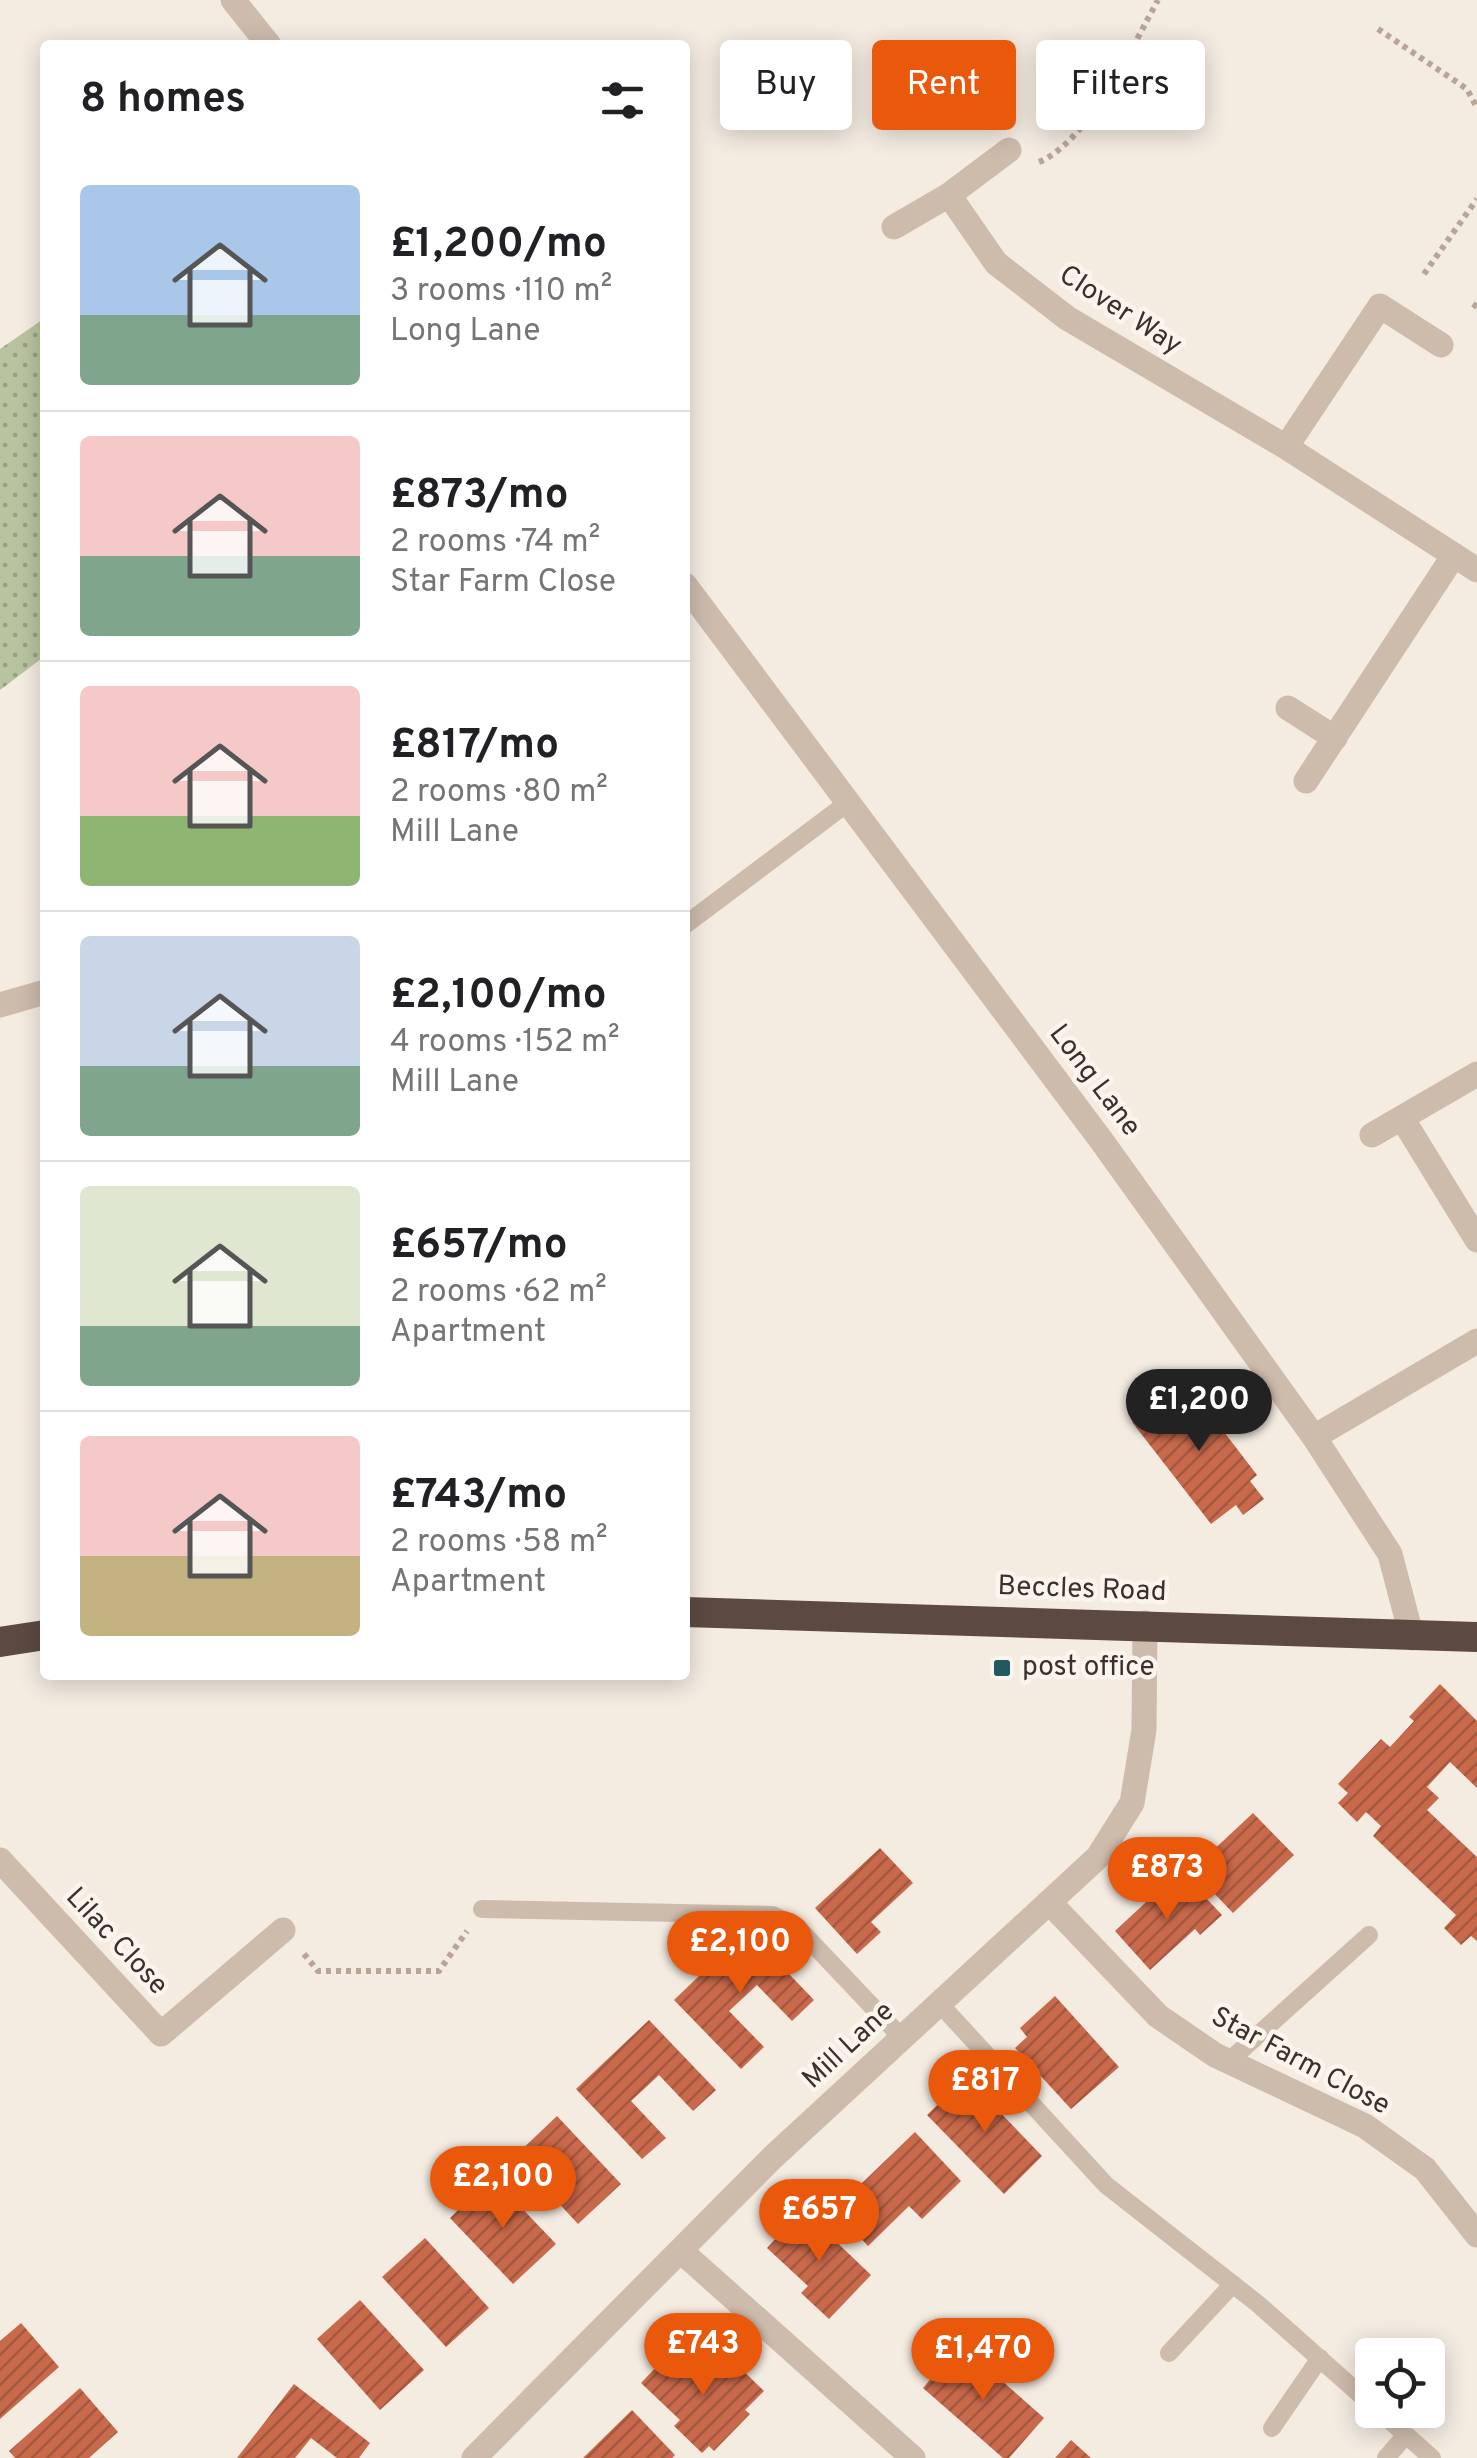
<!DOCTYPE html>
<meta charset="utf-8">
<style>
:root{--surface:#fff;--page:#f6f6f6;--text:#202124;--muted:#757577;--line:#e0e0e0;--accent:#ea580c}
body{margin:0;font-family:Overpass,sans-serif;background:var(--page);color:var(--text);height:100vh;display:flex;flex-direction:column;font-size:38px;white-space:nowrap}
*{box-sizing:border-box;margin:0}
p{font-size:32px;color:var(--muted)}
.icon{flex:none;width:55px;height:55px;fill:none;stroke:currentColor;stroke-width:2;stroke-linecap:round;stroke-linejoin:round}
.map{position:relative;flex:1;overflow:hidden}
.panel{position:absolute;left:40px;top:40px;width:650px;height:1640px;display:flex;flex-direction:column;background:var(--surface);border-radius:10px;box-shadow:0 5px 25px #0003}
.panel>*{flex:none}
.hud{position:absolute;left:720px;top:40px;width:605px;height:90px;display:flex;gap:20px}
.buttons{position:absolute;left:1355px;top:2338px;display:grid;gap:20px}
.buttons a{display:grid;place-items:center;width:90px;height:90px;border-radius:10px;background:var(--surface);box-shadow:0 5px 25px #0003;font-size:50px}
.price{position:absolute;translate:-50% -85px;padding:0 22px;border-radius:35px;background:var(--accent);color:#fff;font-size:32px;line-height:65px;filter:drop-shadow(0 2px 5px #0008)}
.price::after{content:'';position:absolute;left:50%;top:60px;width:30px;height:22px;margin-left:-15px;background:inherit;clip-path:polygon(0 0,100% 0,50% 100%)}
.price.on{background:#222;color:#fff}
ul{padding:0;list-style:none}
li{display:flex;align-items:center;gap:30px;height:250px;padding:0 40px}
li+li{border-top:2px solid var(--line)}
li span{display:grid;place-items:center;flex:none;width:280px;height:200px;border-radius:10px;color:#555}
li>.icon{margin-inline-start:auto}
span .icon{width:120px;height:120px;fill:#fffc;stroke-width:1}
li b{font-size:42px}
h2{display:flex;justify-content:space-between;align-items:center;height:120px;padding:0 40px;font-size:42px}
.chip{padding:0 35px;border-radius:10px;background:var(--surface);box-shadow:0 5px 25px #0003;font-size:35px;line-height:90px}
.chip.on{background:var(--accent);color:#fff}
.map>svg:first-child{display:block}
</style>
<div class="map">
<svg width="1477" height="2458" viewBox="0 0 1477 2458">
<defs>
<pattern id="garden-dots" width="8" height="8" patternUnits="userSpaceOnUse" patternTransform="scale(2.5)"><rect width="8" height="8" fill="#b8c4a0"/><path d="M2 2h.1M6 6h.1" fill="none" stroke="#97a083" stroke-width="1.8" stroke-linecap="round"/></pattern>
<pattern id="building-hatch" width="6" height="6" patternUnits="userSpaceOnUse" patternTransform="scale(2.5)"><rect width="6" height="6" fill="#c8694b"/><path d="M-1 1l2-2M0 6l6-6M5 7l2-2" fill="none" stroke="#a4573f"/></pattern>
</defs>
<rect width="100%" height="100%" fill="#f4ebe1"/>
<path fill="url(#garden-dots)" d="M 42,320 L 45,656 L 0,690 L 0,349 Z"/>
<path fill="url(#building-hatch)" d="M 1185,1381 L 1257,1475 L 1250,1481 L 1264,1499 L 1243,1515 L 1236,1505 L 1211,1524 L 1132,1422 Z
M 1440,1684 L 1477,1721 L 1477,1788 L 1450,1762 L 1427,1787 L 1439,1798 L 1427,1810 L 1477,1857 L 1477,1941 L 1471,1936 L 1461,1945 L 1444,1928 L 1456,1915 L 1373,1836 L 1381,1826 L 1366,1812 L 1357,1822 L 1338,1803 L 1348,1793 L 1338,1784 L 1381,1739 L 1390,1747 L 1414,1721 L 1409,1717 Z
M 1253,1813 L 1294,1855 L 1233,1913 L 1192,1870 Z
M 880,1848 L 913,1883 L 871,1922 L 881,1932 L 857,1954 L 815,1908 Z
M 1186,1877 L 1222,1915 L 1200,1935 L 1195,1929 L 1150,1970 L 1115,1931 L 1159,1890 L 1165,1896 Z
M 747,1930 L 814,2000 L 792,2021 L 757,1985 L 729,2011 L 764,2047 L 741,2069 L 674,2000 Z
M 1055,1996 L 1119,2067 L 1071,2109 L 1015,2048 L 1027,2037 L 1020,2028 Z
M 649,2020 L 716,2090 L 693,2111 L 659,2075 L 631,2101 L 666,2138 L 642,2159 L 576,2089 Z
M 966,2077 L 1042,2156 L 1004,2194 L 927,2115 Z
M 557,2116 L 621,2184 L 578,2224 L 515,2156 Z
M 915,2132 L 961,2181 L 922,2219 L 909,2206 L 868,2246 L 834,2210 Z
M 492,2177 L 556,2244 L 513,2284 L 450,2218 Z
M 803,2210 L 871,2275 L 829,2319 L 801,2293 L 808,2286 L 767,2248 Z
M 425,2238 L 489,2308 L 446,2347 L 382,2277 Z
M 360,2300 L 424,2370 L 380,2410 L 317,2339 Z
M 21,2323 L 59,2367 L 0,2419 L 0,2341 Z
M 960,2344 L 1044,2418 L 1009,2458 L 1003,2458 L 923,2388 Z
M 677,2345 L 712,2379 L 731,2359 L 764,2391 L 745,2410 L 750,2414 L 714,2451 L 709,2446 L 702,2453 L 674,2426 L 680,2420 L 641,2383 Z
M 294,2384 L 370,2443 L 359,2458 L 337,2458 L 311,2438 L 295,2458 L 237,2458 Z
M 80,2388 L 118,2432 L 89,2458 L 15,2458 L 9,2451 Z
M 632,2410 L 675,2455 L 672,2458 L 583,2458 Z
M 1071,2440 L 1091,2458 L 1055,2458 Z"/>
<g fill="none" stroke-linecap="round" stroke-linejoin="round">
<path stroke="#b9a596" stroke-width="6" stroke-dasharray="5 5" stroke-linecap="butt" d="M 1378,29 L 1467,89 L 1477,108
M 1039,162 C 1088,142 1133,45 1158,0
M 1424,274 L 1477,199
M 1473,304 L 1477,307
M 304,1954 L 318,1971 L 439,1971 L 467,1931"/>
<path stroke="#cdbbac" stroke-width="18" d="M 685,925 L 846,804
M 482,1909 L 773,1915 L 796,1926 L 902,2038
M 939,2003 L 1106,2185 L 1258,2304 L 1372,2405
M 1229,2061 L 1369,1935
M 1169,2353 L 1233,2284
M 1378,2410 L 1432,2458
M 1272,2428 L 1320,2358
M 1386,2458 L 1406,2435"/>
<path stroke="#cdbbac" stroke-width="25" d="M 233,0 L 269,45
M 949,195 L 1009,150
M 894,227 L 949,195 L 996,263 L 1067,318 L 1286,447 L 1477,570
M 1286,447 L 1380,306 L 1441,345
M 685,585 L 1101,1140 L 1314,1437 L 1390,1554 L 1412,1638
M 1288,708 L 1335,738
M 1306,781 L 1454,555
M 0,1005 L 45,992
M 1402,1118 L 1477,1240
M 1372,1135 L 1477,1074
M 1314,1437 L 1477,1341
M 0,1860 L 161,2034 L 283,1930
M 1049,1902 L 1158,2016 L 1215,2055 L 1365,2126 L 1425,2169 L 1477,2235
M 682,2252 L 913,2458
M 474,2458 L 773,2157 L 1098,1857 L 1132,1803 L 1144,1730 L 1145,1623"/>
<path stroke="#5c4a42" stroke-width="30" d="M 685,1612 L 1477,1637
M 0,1642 L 45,1635"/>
</g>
<rect fill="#1f5a5e" stroke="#fbf5ee" stroke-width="4" x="992" y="1658" width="20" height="20" rx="5"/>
<g text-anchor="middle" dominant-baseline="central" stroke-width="9" stroke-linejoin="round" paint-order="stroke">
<g font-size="28" fill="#3b302b" stroke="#fbf5ee">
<text transform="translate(1120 311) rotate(33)">Clover Way</text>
<text transform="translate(1094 1081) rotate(53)">Long Lane</text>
<text transform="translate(1082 1590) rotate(2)">Beccles Road</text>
<text transform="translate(116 1942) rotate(47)">Lilac Close</text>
<text transform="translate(849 2046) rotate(-43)">Mill Lane</text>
<text transform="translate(1300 2062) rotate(28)">Star Farm Close</text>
</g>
<g font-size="28" fill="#3b302b" stroke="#fbf5ee" text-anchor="start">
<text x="1022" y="1668">post office</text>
</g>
</g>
</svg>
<div class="buttons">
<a><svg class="icon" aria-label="locate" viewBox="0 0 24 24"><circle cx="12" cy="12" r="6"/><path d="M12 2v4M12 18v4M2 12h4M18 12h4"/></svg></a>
</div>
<b class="price on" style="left:1199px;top:1454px">£1,200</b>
<b class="price" style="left:1167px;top:1922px">£873</b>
<b class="price" style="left:740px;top:1996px">£2,100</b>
<b class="price" style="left:985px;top:2135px">£817</b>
<b class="price" style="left:503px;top:2231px">£2,100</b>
<b class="price" style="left:819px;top:2264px">£657</b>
<b class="price" style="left:703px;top:2398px">£743</b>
<b class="price" style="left:983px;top:2403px">£1,470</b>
<div class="hud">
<a class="chip">Buy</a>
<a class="chip on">Rent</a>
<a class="chip">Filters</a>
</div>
<section class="panel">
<h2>8 homes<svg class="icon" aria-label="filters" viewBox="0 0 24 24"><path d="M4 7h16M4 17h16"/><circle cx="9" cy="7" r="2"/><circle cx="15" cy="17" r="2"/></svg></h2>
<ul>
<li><span style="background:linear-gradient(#a9c7e8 65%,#7fa58c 0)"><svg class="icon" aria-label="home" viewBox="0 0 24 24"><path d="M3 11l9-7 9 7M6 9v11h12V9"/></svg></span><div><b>£1,200/mo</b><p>3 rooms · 110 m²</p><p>Long Lane</p></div></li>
<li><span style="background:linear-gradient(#f6c9c9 60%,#7fa58c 0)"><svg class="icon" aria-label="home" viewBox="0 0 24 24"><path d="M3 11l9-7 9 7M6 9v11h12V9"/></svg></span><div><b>£873/mo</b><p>2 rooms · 74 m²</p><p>Star Farm Close</p></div></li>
<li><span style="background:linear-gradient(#f6c9c9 65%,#8fb573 0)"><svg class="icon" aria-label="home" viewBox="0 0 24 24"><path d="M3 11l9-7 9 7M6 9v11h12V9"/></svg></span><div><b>£817/mo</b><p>2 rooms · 80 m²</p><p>Mill Lane</p></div></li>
<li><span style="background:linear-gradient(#c9d6e8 65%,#7fa58c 0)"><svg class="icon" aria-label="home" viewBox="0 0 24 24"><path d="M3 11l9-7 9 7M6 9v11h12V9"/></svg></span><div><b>£2,100/mo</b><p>4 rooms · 152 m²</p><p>Mill Lane</p></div></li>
<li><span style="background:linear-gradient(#dfe7d0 70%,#7fa58c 0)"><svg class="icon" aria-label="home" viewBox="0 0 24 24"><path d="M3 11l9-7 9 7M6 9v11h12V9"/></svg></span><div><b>£657/mo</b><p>2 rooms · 62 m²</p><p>Apartment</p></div></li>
<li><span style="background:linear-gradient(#f6c9c9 60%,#c2b280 0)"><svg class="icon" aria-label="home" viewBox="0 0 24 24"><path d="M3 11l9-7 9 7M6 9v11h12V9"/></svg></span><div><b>£743/mo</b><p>2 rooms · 58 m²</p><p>Apartment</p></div></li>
</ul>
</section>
</div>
